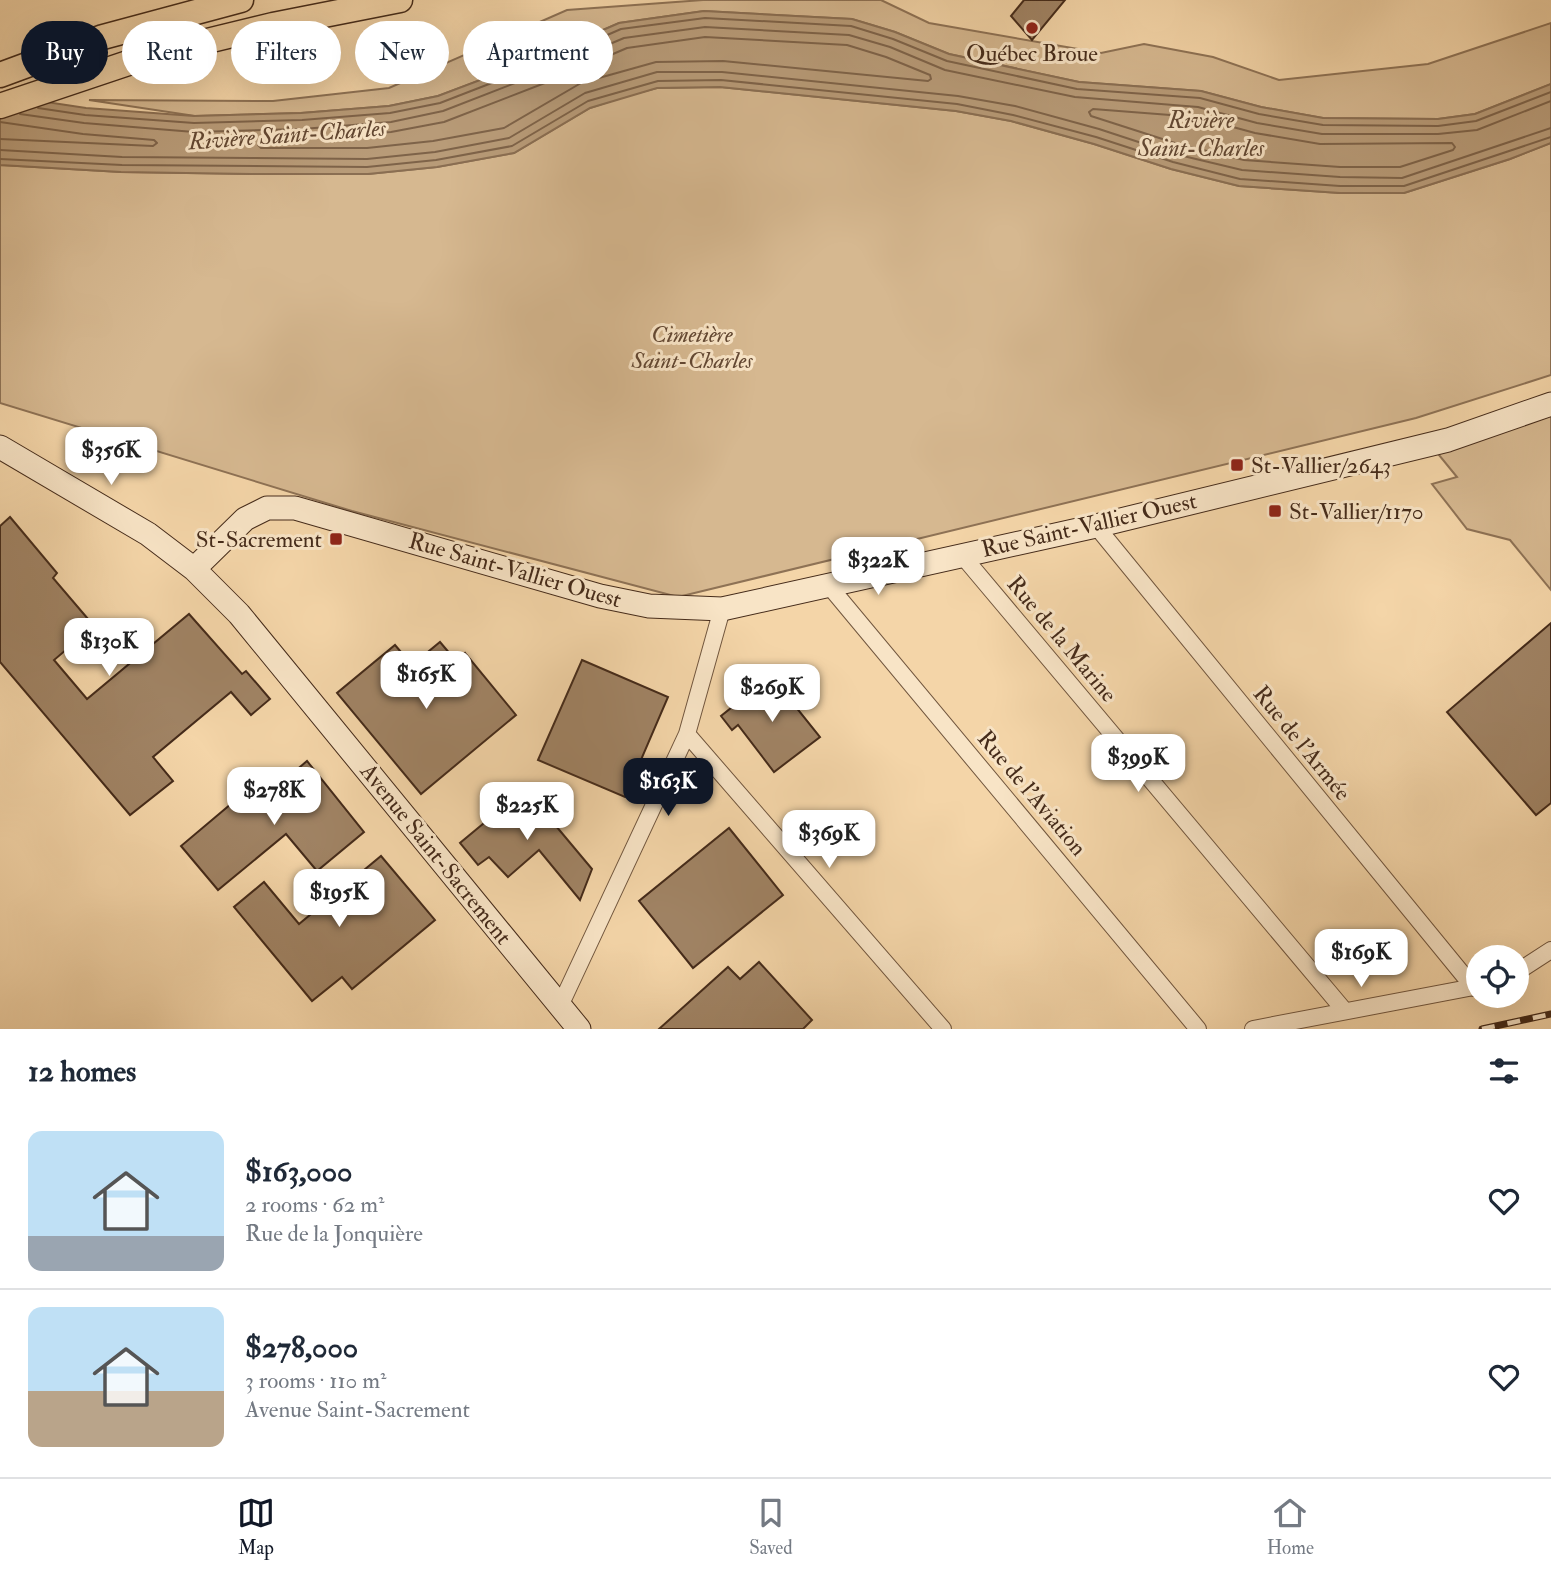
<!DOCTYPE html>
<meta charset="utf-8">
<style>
:root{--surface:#fff;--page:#f6f6f7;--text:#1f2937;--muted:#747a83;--line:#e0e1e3;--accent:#111827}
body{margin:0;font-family:"IM FELL Double Pica",serif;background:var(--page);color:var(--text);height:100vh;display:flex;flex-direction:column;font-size:26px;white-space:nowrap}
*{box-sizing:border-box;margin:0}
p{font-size:23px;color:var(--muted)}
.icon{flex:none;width:38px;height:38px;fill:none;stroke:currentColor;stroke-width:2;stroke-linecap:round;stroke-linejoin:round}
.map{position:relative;height:1029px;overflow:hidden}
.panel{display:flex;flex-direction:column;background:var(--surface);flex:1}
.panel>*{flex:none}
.top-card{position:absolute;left:21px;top:21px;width:700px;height:63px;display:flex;gap:14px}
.controls{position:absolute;left:1466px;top:945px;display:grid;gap:14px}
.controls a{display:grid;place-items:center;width:63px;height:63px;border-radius:50%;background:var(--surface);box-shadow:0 7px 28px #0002;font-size:35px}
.price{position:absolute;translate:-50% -60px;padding:0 16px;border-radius:14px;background:#fff;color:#222;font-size:23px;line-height:46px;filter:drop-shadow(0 2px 4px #0008)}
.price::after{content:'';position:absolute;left:50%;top:42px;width:21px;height:16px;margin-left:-10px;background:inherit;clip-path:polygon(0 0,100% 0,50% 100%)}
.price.current{background:var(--accent);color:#fff}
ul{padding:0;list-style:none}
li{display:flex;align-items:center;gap:21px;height:175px;padding:0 28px}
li+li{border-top:2px solid var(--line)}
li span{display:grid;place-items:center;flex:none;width:196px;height:140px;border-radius:14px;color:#555}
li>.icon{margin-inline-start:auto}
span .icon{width:84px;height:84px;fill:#fffc;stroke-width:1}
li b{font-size:30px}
h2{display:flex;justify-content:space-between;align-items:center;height:84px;padding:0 28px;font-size:30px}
.tag{padding:0 24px;border-radius:32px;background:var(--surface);box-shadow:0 7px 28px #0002;font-size:24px;line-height:63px}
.tag.current{background:var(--accent);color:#fff}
.menu{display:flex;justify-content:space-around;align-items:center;height:98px;border-top:2px solid var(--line);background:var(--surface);font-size:19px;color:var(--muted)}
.menu a{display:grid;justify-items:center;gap:4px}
.menu .current{color:var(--accent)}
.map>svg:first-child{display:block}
</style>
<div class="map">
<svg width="1551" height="1029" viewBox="0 0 1551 1029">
<rect width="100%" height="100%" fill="#f4d5a8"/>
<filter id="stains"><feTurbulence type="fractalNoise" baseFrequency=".00286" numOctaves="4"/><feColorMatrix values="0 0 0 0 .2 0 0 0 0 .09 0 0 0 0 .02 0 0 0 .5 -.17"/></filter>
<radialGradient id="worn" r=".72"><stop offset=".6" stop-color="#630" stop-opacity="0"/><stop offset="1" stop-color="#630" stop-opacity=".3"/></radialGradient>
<path fill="#d6b890" stroke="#8e7255" stroke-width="2" d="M 703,0 L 881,0 L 929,23 L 1101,53 L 1144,44 L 1213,57 L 1279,80 L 1428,64 L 1551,23 L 1551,84 L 1475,114 L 1438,119 L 1323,118 L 1261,107 L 1201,91 L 1079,82 L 949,54 L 895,32 L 852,19 L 704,11 L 619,23 L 541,57 L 438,96 L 389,106 L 301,113 L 195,116 L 89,100 L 273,101 L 389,88 L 567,10 Z
M 720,87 L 956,111 L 1011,121 L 1094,144 L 1171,169 L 1239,186 L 1340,193 L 1404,193 L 1510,159 L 1551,143 L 1551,375 L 1416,418 L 678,597 L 352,511 L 0,403 L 0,165 L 121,172 L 252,174 L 368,174 L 437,167 L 514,153 L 590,108 L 626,96 L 657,88 Z
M 1551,404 L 1551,590 L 1510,540 L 1467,529 L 1432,484 L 1457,477 L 1430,444 Z"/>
<path fill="#b89b78" stroke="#8a6e52" stroke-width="2" d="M 704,11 L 852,19 L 895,32 L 949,54 L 1079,82 L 1201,91 L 1261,107 L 1323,118 L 1438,119 L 1475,114 L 1551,84 L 1551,143 L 1510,159 L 1404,193 L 1340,193 L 1239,186 L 1171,169 L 1094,144 L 1011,121 L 956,111 L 720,87 L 657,88 L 590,108 L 514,153 L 437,167 L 368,174 L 252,174 L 121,172 L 0,165 L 0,95 L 86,108 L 194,116 L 301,113 L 389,106 L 438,96 L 541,57 L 619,23 Z"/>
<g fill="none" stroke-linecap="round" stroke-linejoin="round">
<path stroke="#7e6349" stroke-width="2" d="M 705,37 L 847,45 L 886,57 L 930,75 L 931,79 L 928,81 L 723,61 L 656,62 L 581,83 L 504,128 L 433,141 L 367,148 L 261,148 L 258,145 L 261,141 L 391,132 L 444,122 L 550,81 L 627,48 Z
M 38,108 L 85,115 L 194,123 L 302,120 L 390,113 L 440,103 L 543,63 L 621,29 L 705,18 L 851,26 L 893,39 L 947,61 L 1077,89 L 1200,98 L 1259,114 L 1323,125 L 1438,126 L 1476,121 L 1551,92
M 1093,109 L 1196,117 L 1255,133 L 1320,144 L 1452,143 L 1455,147 L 1453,150 L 1400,167 L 1340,167 L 1244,160 L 1178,144 L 1091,116 L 1089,112 Z
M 20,114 L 84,123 L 194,132 L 302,129 L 391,122 L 443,111 L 546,71 L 624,38 L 705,27 L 849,35 L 890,47 L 945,70 L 1075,97 L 1198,107 L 1257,123 L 1322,134 L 1438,134 L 1477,130 L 1551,101
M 0,122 L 83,134 L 154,140 L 157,143 L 153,146 L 0,139
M 0,150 L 122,157 L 252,158 L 367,159 L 435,152 L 509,138 L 585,93 L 657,72 L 722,72 L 958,96 L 1015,106 L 1099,129 L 1175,154 L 1242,170 L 1340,177 L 1402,178 L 1551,128
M 0,159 L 122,165 L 367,167 L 436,160 L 512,146 L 588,101 L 658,81 L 721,80 L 957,104 L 1013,115 L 1096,137 L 1173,162 L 1240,179 L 1340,186 L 1404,186 L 1551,137"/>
</g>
<path fill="#a08364" stroke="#452b1a" stroke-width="2" d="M 1024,0 L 1065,0 L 1032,40 L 1011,16 Z
M 10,517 L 57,573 L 53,578 L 94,626 L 54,660 L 87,699 L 189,614 L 242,674 L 246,671 L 270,699 L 251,715 L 231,692 L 153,757 L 173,781 L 130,815 L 0,662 L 0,526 Z
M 1551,623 L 1551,803 L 1536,815 L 1447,712 Z
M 440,642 L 456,661 L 465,653 L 516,715 L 421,794 L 337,693 L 395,645 L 412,665 Z
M 582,660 L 668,697 L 625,797 L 538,760 Z
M 771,676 L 820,737 L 774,772 L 738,725 L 732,730 L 721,716 Z
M 307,761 L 364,832 L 317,871 L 286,834 L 218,890 L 181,846 L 257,782 L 268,794 Z
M 525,789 L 592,869 L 580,900 L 539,850 L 508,877 L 489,857 L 478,865 L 460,843 Z
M 729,828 L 783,895 L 693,968 L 639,901 Z
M 381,856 L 435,920 L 352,989 L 342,977 L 312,1001 L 234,907 L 264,882 L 299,924 Z
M 759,962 L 812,1020 L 803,1029 L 659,1029 L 728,967 L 740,979 Z"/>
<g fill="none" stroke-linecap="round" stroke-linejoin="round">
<defs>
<path id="street" d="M 1096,526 L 1474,988
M 961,554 L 1344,1010
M 830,587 L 1198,1029
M 687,734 L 943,1029
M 1517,972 L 1551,950
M 560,1006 L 687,734 L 722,609
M 1253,1029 L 1479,986"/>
<path id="secondary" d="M 0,447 L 148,534 L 194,569 L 239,614 L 579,1029
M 194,569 L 245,519 L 267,508 L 295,508 L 600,596 L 649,606 L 722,609 L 1096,526 L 1448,440 L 1551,404"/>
<path id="primary" d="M 0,75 L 103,37 L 241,0
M 0,106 L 158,53 L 273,25 L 400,0"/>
</defs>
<use href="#street" stroke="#71563e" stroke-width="18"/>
<use href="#secondary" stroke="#452b1a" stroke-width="25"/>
<use href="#primary" stroke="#452b1a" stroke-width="27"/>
<use href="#street" stroke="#f8e4c6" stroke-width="16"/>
<use href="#secondary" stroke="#f8e4c6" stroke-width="23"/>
<use href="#primary" stroke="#f4d5a8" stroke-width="24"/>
<defs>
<path id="rail" d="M 1482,1029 L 1551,1014"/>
</defs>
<use href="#rail" stroke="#452b1a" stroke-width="7"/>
<use href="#rail" stroke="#f8e4c6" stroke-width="4.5" stroke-dasharray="13" stroke-linecap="butt"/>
</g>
<g fill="#8f2418" stroke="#f8e4c6" stroke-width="2.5">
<circle cx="1032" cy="28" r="7"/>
<rect x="1230" y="458" width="14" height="14" rx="3.5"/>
<rect x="1268" y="504" width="14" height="14" rx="3.5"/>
<rect x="329" y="532" width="14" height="14" rx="3.5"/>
</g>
<g text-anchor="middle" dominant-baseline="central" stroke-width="6" stroke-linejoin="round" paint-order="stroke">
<g font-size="23" fill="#452b1a" stroke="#f8e4c6" text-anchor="start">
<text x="1032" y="53" text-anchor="middle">Québec Broue</text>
<text x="1251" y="465">St-Vallier/2643</text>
<text x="1289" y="511">St-Vallier/1170</text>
<text x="322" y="539" text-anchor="end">St-Sacrement</text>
</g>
<g font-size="23" font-style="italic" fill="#624732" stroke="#f8e4c6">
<text x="692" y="334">Cimetière<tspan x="692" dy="26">Saint-Charles</tspan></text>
</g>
<g font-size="23" fill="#452b1a" stroke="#f8e4c6">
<text transform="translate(1089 525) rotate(-13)">Rue Saint-Vallier Ouest</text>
<text transform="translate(515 570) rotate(16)">Rue Saint-Vallier Ouest</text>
<text transform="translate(1062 639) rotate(50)">Rue de la Marine</text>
<text transform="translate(1302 743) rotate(51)">Rue de l'Armée</text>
<text transform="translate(1032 793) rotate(50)">Rue de l'Aviation</text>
<text transform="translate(436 854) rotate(51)">Avenue Saint-Sacrement</text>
</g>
<g font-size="24" font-style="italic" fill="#624732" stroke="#f8e4c6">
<text x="1201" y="120">Rivière<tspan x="1201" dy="28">Saint-Charles</tspan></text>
<text transform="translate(287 135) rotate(-4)">Rivière Saint-Charles</text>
</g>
</g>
<rect width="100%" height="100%" filter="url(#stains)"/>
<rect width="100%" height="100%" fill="url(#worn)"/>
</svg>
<div class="controls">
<a><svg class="icon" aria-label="locate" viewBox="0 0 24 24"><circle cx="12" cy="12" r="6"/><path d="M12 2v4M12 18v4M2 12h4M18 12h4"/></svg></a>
</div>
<b class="price" style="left:111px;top:487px">$356K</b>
<b class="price" style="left:878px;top:597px">$322K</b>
<b class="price" style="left:109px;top:678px">$130K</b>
<b class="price" style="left:426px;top:711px">$165K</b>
<b class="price" style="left:772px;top:724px">$269K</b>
<b class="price" style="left:1138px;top:794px">$399K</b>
<b class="price current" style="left:668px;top:818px">$163K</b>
<b class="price" style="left:274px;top:827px">$278K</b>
<b class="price" style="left:527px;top:842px">$225K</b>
<b class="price" style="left:829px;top:870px">$369K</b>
<b class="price" style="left:339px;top:929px">$195K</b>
<b class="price" style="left:1361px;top:989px">$169K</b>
<div class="top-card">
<a class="tag current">Buy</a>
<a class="tag">Rent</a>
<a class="tag">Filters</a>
<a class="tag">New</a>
<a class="tag">Apartment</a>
</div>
</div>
<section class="panel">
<h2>12 homes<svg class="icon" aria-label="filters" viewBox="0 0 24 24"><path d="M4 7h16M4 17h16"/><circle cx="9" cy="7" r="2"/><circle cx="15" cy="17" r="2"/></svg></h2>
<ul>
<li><span style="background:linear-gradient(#bfe0f5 75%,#9aa5b1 0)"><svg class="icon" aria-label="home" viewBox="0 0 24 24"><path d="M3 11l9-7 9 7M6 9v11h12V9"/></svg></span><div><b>$163,000</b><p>2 rooms · 62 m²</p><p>Rue de la Jonquière</p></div><svg class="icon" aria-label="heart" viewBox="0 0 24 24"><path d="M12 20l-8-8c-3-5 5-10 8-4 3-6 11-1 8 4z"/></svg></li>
<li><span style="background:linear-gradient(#bfe0f5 60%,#b9a48a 0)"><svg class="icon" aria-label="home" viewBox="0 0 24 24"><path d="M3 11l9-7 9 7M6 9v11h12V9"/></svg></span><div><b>$278,000</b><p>3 rooms · 110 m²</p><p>Avenue Saint-Sacrement</p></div><svg class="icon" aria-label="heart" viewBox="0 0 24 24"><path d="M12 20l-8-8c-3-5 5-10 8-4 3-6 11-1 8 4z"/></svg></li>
</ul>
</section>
<nav class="menu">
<a class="current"><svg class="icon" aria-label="map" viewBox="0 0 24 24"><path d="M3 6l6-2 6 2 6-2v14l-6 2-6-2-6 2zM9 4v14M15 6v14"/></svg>Map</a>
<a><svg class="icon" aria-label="saved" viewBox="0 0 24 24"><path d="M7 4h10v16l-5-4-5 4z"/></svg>Saved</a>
<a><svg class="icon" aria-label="home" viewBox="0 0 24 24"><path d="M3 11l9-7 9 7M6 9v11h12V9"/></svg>Home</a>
</nav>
